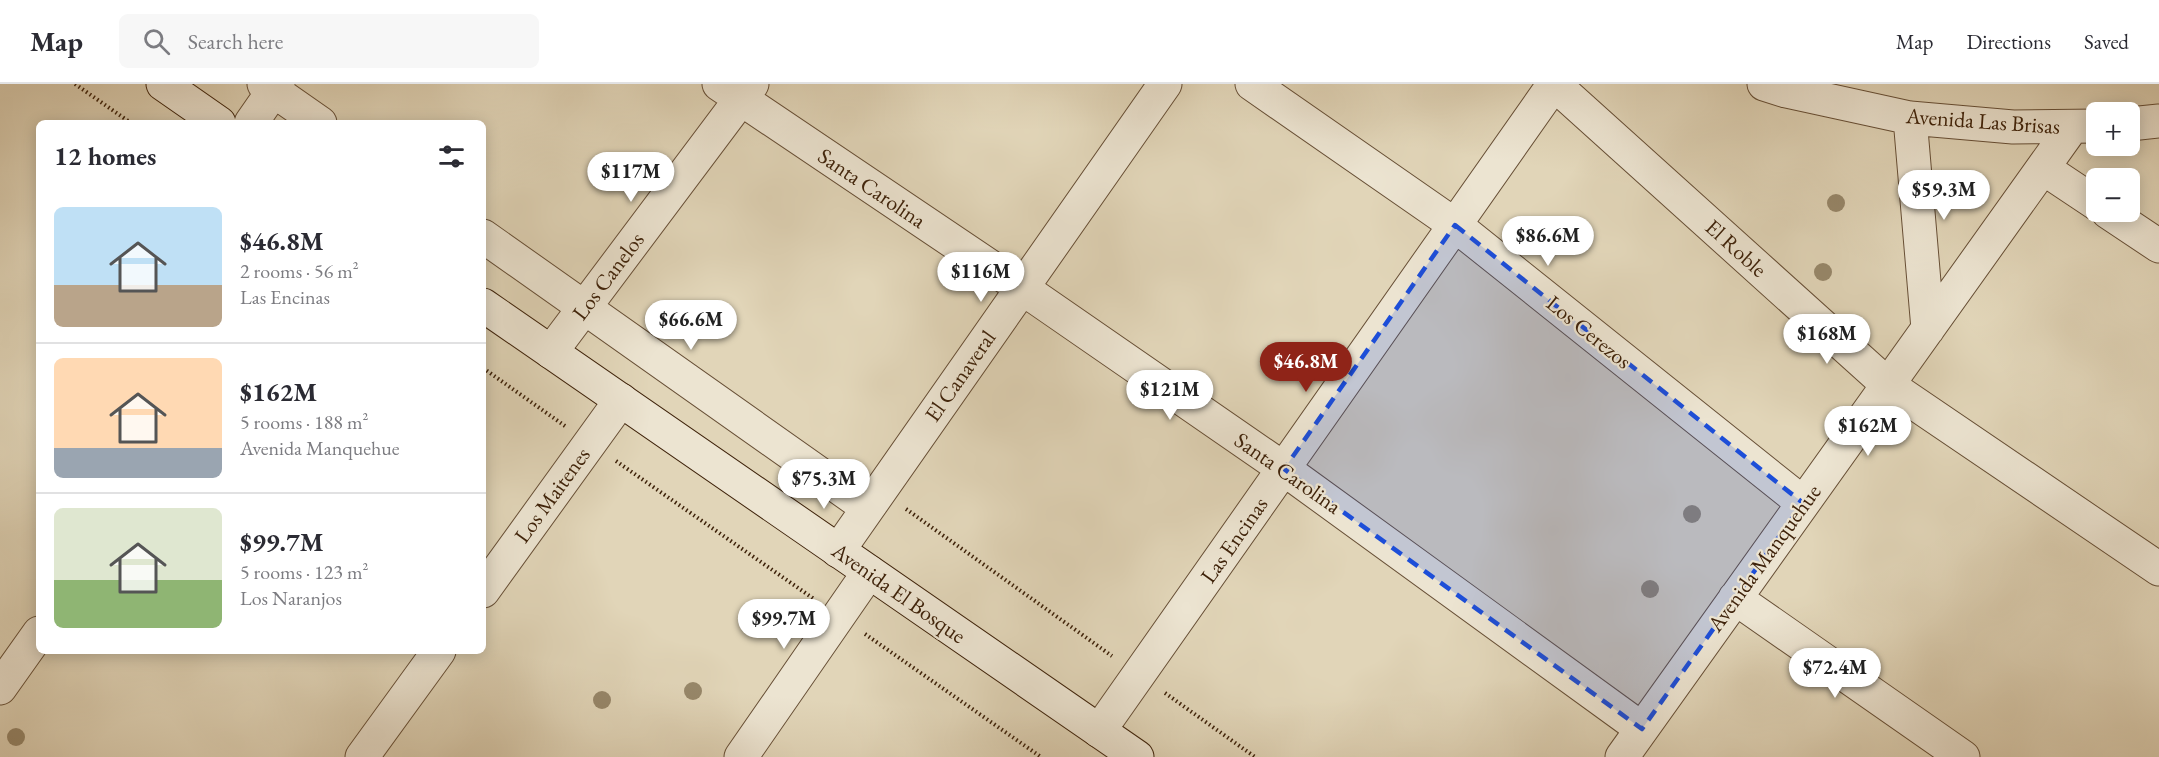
<!DOCTYPE html>
<meta charset="utf-8">
<style>
:root{--surface:#fff;--page:#f7f7f7;--text:#2b2b33;--muted:#7c7c81;--line:#e1e1e2;--accent:#8f2418}
body{margin:0;font-family:"EB Garamond",serif;background:var(--page);color:var(--text);height:100vh;display:flex;flex-direction:column;font-size:22px;white-space:nowrap}
*{box-sizing:border-box;margin:0}
p{font-size:20px;color:var(--muted)}
.icon{flex:none;width:33px;height:33px;fill:none;stroke:currentColor;stroke-width:2;stroke-linecap:round;stroke-linejoin:round}
.map{position:relative;flex:1;overflow:hidden}
.sheet{position:absolute;left:36px;top:36px;width:450px;height:534px;display:flex;flex-direction:column;background:var(--surface);border-radius:9px;box-shadow:0 3px 15px #0003}
.sheet>*{flex:none}
.controls{position:absolute;left:2086px;top:18px;display:grid;gap:12px}
.controls a{display:grid;place-items:center;width:54px;height:54px;border-radius:9px;background:var(--surface);box-shadow:0 3px 15px #0003;font-size:30px}
.price{position:absolute;translate:-50% -51px;padding:0 14px;border-radius:21px;background:#fff;color:#222;font-size:20px;line-height:39px;filter:drop-shadow(0 2px 3px #0008)}
.price::after{content:'';position:absolute;left:50%;top:36px;width:18px;height:14px;margin-left:-9px;background:inherit;clip-path:polygon(0 0,100% 0,50% 100%)}
.price.on{background:var(--accent);color:#fff}
ul{padding:0;list-style:none}
li{display:flex;align-items:center;gap:18px;height:150px;padding:0 18px}
li+li{border-top:2px solid var(--line)}
li span{display:grid;place-items:center;flex:none;width:168px;height:120px;border-radius:9px;color:#555}
li>.icon{margin-inline-start:auto}
span .icon{width:72px;height:72px;fill:#fffc;stroke-width:1}
li b{font-size:26px}
h2{display:flex;justify-content:space-between;align-items:center;height:72px;padding:0 18px;font-size:26px}
header{display:flex;align-items:center;gap:36px;box-sizing:border-box;height:84px;padding:0 30px;background:var(--surface);border-bottom:2px solid var(--line)}
header strong{font-size:28px}
nav{display:flex;gap:33px;margin-inline-start:auto;font-size:21px}
.search{width:420px;height:54px;background:var(--page);display:flex;align-items:center;gap:15px;box-sizing:border-box;padding:0 21px;border-radius:9px;color:var(--muted);font-size:22px}
.map>svg:first-child{display:block}
</style>
<header>
<strong>Map</strong>
<div class="search"><svg class="icon" aria-label="search" viewBox="0 0 24 24"><circle cx="10" cy="10" r="6"/><path d="M15 15l6 6"/></svg>Search here</div>
<nav><a>Map</a><a>Directions</a><a>Saved</a></nav>
</header>
<div class="map">
<svg width="2159" height="673" viewBox="0 0 2159 673">
<rect width="100%" height="100%" fill="#e1d5b8"/>
<filter id="stains"><feTurbulence type="fractalNoise" baseFrequency=".00333" numOctaves="4"/><feColorMatrix values="0 0 0 0 .2 0 0 0 0 .09 0 0 0 0 .02 0 0 0 .5 -.17"/></filter>
<radialGradient id="worn" r=".72"><stop offset=".6" stop-color="#630" stop-opacity="0"/><stop offset="1" stop-color="#630" stop-opacity=".3"/></radialGradient>
<g fill="none" stroke-linecap="round" stroke-linejoin="round">
<defs>
<path id="minor" d="M 264,0 L 320,39
M 719,0 L 1022,204 L 1284,385 L 1642,645
M 1252,0 L 1455,141 L 1803,419
M 1554,0 L 1888,301 L 2159,485
M 1764,0 L 1786,7 L 1910,34 L 2013,43 L 2097,42
M 1910,34 L 1928,245
M 251,39 L 278,0
M 2130,40 L 2159,37
M 2043,84 L 2097,120
M 2108,128 L 2159,162
M 483,152 L 868,424
M 551,268 L 752,0
M 838,467 L 1165,0
M 483,507 L 621,316
M 1735,514 L 1963,673
M 0,604 L 39,549
M 1099,647 L 1554,0
M 362,673 L 439,567
M 741,673 L 869,488
M 1622,673 L 2072,43"/>
<path id="secondary" d="M 163,0 L 219,39
M 483,221 L 1137,673"/>
</defs>
<use href="#minor" stroke="#674f36" stroke-width="35"/>
<use href="#secondary" stroke="#3e220a" stroke-width="35"/>
<path stroke="#3e220a" stroke-width="4" stroke-dasharray="1.5 3" stroke-linecap="butt" d="M 75,0 L 131,39
M 483,284 L 565,342
M 616,377 L 814,515
M 906,425 L 1112,572
M 865,550 L 1041,673
M 1165,609 L 1255,673"/>
<use href="#minor" stroke="#ece4d1" stroke-width="33"/>
<use href="#secondary" stroke="#ece4d1" stroke-width="33"/>
</g>
<g fill="#97886b">
<circle cx="1836" cy="119" r="9"/>
<circle cx="1823" cy="188" r="9"/>
<circle cx="1692" cy="430" r="9"/>
<circle cx="1650" cy="505" r="9"/>
<circle cx="693" cy="607" r="9"/>
<circle cx="602" cy="616" r="9"/>
<circle cx="16" cy="653" r="9"/>
</g>
<path fill="#1d4ed8" fill-opacity="0.2" stroke="#1d4ed8" stroke-width="4.5" stroke-dasharray="12 8" stroke-linejoin="round" d="M 1455,141 L 1803,419 L 1642,645 L 1284,385 Z"/>
<g text-anchor="middle" dominant-baseline="central" stroke-width="4.5" stroke-linejoin="round" paint-order="stroke">
<g font-size="22" fill="#3e220a" stroke="#ece4d1">
<text transform="translate(1983 37) rotate(4)">Avenida Las Brisas</text>
<text transform="translate(872 104) rotate(34)">Santa Carolina</text>
<text transform="translate(1736 164) rotate(42)">El Roble</text>
<text transform="translate(608 192) rotate(-53)">Los Canelos</text>
<text transform="translate(1589 248) rotate(39)">Los Cerezos</text>
<text transform="translate(960 292) rotate(-55)">El Canaveral</text>
<text transform="translate(1288 389) rotate(35)">Santa Carolina</text>
<text transform="translate(552 411) rotate(-54)">Los Maitenes</text>
<text transform="translate(1234 456) rotate(-55)">Las Encinas</text>
<text transform="translate(1764 474) rotate(-54)">Avenida Manquehue</text>
<text transform="translate(899 509) rotate(35)">Avenida El Bosque</text>
</g>
</g>
<rect width="100%" height="100%" filter="url(#stains)"/>
<rect width="100%" height="100%" fill="url(#worn)"/>
</svg>
<div class="controls">
<a>+</a>
<a>−</a>
</div>
<b class="price" style="left:631px;top:119px">$117M</b>
<b class="price" style="left:1944px;top:137px">$59.3M</b>
<b class="price" style="left:1548px;top:183px">$86.6M</b>
<b class="price" style="left:981px;top:219px">$116M</b>
<b class="price" style="left:691px;top:267px">$66.6M</b>
<b class="price" style="left:1827px;top:281px">$168M</b>
<b class="price on" style="left:1306px;top:309px">$46.8M</b>
<b class="price" style="left:1170px;top:337px">$121M</b>
<b class="price" style="left:1868px;top:373px">$162M</b>
<b class="price" style="left:824px;top:426px">$75.3M</b>
<b class="price" style="left:784px;top:566px">$99.7M</b>
<b class="price" style="left:1835px;top:615px">$72.4M</b>
<section class="sheet">
<h2>12 homes<svg class="icon" aria-label="filters" viewBox="0 0 24 24"><path d="M4 7h16M4 17h16"/><circle cx="9" cy="7" r="2"/><circle cx="15" cy="17" r="2"/></svg></h2>
<ul>
<li><span style="background:linear-gradient(#bfe0f5 65%,#b9a48a 0)"><svg class="icon" aria-label="home" viewBox="0 0 24 24"><path d="M3 11l9-7 9 7M6 9v11h12V9"/></svg></span><div><b>$46.8M</b><p>2 rooms · 56 m²</p><p>Las Encinas</p></div></li>
<li><span style="background:linear-gradient(#ffd9b3 75%,#9aa5b1 0)"><svg class="icon" aria-label="home" viewBox="0 0 24 24"><path d="M3 11l9-7 9 7M6 9v11h12V9"/></svg></span><div><b>$162M</b><p>5 rooms · 188 m²</p><p>Avenida Manquehue</p></div></li>
<li><span style="background:linear-gradient(#dfe7d0 60%,#8fb573 0)"><svg class="icon" aria-label="home" viewBox="0 0 24 24"><path d="M3 11l9-7 9 7M6 9v11h12V9"/></svg></span><div><b>$99.7M</b><p>5 rooms · 123 m²</p><p>Los Naranjos</p></div></li>
</ul>
</section>
</div>
